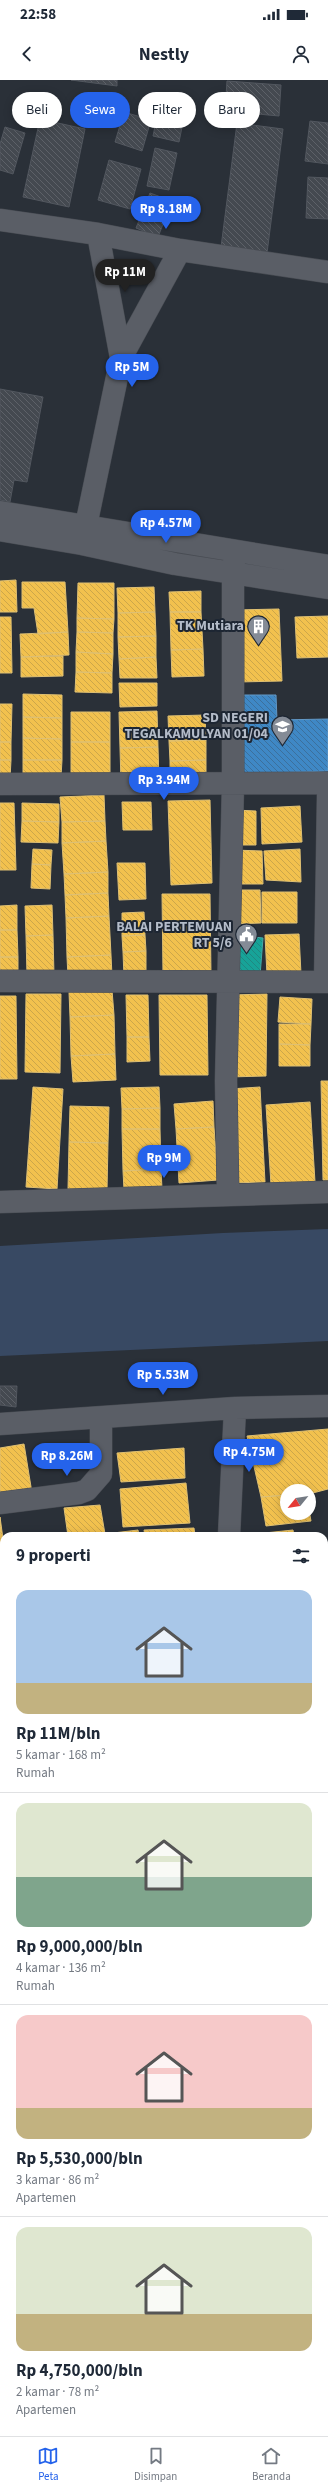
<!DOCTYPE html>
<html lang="id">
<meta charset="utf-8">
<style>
:root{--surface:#fff;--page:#f2f2f3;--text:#1f2937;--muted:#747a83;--line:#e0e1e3;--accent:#2563eb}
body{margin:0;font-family:"Source Sans 3",sans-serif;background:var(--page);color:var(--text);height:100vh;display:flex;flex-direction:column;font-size:15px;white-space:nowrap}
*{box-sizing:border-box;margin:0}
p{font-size:13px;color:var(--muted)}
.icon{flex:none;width:22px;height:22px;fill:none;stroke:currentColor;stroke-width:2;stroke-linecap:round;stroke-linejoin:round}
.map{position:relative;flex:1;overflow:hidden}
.sheet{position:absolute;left:0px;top:1452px;width:328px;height:904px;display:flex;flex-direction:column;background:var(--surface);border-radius:12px 12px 0 0;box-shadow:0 2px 10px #0003}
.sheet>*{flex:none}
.banner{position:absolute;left:12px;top:12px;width:304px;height:36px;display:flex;gap:8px}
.needle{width:26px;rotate:240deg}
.tools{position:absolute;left:280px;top:1404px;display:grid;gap:8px}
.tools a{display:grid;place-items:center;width:36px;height:36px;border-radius:50%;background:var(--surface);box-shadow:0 2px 10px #0003;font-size:20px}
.price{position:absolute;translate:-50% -34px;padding:0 9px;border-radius:14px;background:var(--accent);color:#fff;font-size:13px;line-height:26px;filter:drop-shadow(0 1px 2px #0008)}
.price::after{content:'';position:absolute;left:50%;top:24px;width:12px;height:9px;margin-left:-6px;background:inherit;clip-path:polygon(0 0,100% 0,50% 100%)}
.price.selected{background:#222;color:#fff}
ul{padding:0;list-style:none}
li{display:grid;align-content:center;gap:8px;height:212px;padding:0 16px}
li+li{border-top:1px solid var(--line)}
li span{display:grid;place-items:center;height:124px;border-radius:12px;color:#555}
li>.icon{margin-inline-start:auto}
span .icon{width:72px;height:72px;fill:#fffc;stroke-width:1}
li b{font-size:17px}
h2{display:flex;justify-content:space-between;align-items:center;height:48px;padding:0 16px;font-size:17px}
.chip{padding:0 14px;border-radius:18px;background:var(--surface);box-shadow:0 2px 10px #0003;font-size:14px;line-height:36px}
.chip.selected{background:var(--accent);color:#fff}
.status{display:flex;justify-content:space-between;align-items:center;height:28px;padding:0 20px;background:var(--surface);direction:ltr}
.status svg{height:11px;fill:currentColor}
header{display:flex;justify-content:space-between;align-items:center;height:52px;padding:0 16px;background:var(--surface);font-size:18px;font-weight:700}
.tabs{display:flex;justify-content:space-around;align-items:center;height:56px;border-top:1px solid var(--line);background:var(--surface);font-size:11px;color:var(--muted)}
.tabs a{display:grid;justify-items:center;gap:2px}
.tabs .selected{color:var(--accent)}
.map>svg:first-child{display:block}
</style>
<div class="status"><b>22:58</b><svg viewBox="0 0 49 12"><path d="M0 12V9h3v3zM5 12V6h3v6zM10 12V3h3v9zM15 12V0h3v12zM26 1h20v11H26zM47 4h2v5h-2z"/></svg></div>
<header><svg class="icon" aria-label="back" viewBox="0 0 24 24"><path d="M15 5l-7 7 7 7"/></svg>Nestly<svg class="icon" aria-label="person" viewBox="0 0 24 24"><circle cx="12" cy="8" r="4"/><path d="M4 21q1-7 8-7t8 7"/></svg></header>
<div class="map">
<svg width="328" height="2356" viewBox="0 0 328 2356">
<defs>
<pattern id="homes-back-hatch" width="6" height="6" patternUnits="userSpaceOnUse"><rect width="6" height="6" fill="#f2c14e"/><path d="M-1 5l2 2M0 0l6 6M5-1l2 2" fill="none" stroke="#cca64a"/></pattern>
<pattern id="schools-back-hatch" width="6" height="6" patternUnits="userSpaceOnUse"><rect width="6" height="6" fill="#3f88c5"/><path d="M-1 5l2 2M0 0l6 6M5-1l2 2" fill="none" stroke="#3c709c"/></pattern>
<pattern id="public-back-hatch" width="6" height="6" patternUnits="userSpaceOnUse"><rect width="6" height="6" fill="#17a398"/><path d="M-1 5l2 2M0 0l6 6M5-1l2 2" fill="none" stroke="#1f8881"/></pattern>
<pattern id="building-back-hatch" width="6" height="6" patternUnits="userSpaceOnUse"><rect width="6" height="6" fill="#444950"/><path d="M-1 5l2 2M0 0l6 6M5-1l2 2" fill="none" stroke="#5d6168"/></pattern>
</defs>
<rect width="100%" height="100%" fill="#2a3038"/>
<path fill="#384963" d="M 328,1149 L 328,1261 L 0,1276 L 0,1166 L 223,1153 Z"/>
<path fill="url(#homes-back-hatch)" stroke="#dfc073" d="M 16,500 L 17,532 L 0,532 L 0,501 Z
M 22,502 L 65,502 L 68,552 L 38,554 L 34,528 L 22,528 Z
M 78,503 L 114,503 L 114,539 L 77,538 Z
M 154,507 L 155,532 L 118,533 L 117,508 Z
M 201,511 L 201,532 L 170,532 L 169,512 Z
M 279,529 L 282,601 L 238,602 L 235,530 Z
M 155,532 L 156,556 L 118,557 L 118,533 Z
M 170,532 L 201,532 L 203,569 L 171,570 Z
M 328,536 L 328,577 L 297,578 L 295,537 Z
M 0,537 L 11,537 L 12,593 L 0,593 Z
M 77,538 L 114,539 L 113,553 L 77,552 Z
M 68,552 L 69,575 L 21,577 L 20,554 Z
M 77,552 L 113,553 L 113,574 L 76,572 Z
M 156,556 L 156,577 L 119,579 L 118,557 Z
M 203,569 L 204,596 L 172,597 L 171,570 Z
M 76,572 L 113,574 L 112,593 L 76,592 Z
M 63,576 L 63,596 L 21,597 L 21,577 Z
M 156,577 L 157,598 L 120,598 L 119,579 Z
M 76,592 L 112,593 L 112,613 L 75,612 Z
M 119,603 L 157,603 L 157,626 L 120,627 Z
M 23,614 L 62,615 L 62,638 L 23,637 Z
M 0,624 L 12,624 L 11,662 L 0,662 Z
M 157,631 L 158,667 L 120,668 L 119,632 Z
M 71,632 L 110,632 L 110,662 L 71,662 Z
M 205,635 L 206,660 L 169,661 L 168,636 Z
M 23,637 L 62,638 L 62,659 L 23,658 Z
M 23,658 L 62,659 L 62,680 L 23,680 Z
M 206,660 L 206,680 L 170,681 L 169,661 Z
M 0,662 L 11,662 L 11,680 L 0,680 Z
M 71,662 L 110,662 L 110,698 L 71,697 Z
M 158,667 L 159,701 L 121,702 L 120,668 Z
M 0,680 L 11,680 L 10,699 L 0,699 Z
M 23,680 L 62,680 L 61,697 L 23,697 Z
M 206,680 L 206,698 L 170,699 L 170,681 Z
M 104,715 L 105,741 L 62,742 L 60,717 Z
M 210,720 L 212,803 L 171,805 L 168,721 Z
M 122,722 L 151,722 L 152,750 L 123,750 Z
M 0,723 L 14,723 L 16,790 L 0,790 Z
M 22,723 L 59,724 L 59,742 L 22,741 Z
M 300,726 L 302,762 L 262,764 L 261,728 Z
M 235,730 L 256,731 L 256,765 L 235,765 Z
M 22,741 L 59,742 L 58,763 L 21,762 Z
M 105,741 L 106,761 L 62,763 L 62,742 Z
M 106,761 L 108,792 L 64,794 L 62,763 Z
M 33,769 L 52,770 L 51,785 L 32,784 Z
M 300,769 L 301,802 L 266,800 L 264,771 Z
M 233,770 L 262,771 L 263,804 L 233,804 Z
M 117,783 L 145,783 L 146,819 L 119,820 Z
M 32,784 L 51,785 L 50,809 L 31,808 Z
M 108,792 L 108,813 L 65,815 L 64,794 Z
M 232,810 L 260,810 L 261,843 L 230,844 Z
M 262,812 L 297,812 L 297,843 L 262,843 Z
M 108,813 L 109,836 L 66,838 L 65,815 Z
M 162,814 L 210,814 L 211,895 L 163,895 Z
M 17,825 L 17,850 L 0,850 L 0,826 Z
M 52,825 L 53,855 L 26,856 L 25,826 Z
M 144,832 L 145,855 L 122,856 L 122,833 Z
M 109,836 L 111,875 L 67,877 L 66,838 Z
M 0,850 L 17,850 L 18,877 L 0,877 Z
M 299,854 L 301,894 L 267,895 L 265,855 Z
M 53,855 L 54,895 L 27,895 L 26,856 Z
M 145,855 L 146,871 L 123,872 L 122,856 Z
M 146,871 L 146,896 L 124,897 L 123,872 Z
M 111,875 L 112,896 L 68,897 L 67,877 Z
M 0,877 L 18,877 L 18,895 L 0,895 Z
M 112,910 L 114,935 L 70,937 L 69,912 Z
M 26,914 L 61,914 L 60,993 L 25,992 Z
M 267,914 L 266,996 L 228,997 L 231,915 Z
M 126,915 L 148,915 L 149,957 L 127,957 Z
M 159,915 L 207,915 L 208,995 L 160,995 Z
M 0,916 L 16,916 L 17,999 L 0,999 Z
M 280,917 L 312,919 L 311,944 L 278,942 Z
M 114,935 L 115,974 L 71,976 L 70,937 Z
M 279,944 L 311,944 L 310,965 L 279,964 Z
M 127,957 L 149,957 L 150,981 L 127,982 Z
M 279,964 L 310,965 L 310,986 L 279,986 Z
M 115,974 L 116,1000 L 73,1002 L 71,976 Z
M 321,1001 L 328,1001 L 328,1100 L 323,1100 Z
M 33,1007 L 63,1009 L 57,1109 L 26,1107 Z
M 159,1007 L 160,1028 L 122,1029 L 121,1008 Z
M 260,1007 L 265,1102 L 231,1103 L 230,1009 Z
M 213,1021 L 214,1047 L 176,1049 L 174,1024 Z
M 310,1022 L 315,1102 L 271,1105 L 266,1025 Z
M 70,1026 L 109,1027 L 108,1063 L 69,1062 Z
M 160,1028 L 160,1049 L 122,1049 L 122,1029 Z
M 214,1047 L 218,1100 L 179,1103 L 176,1049 Z
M 122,1049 L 160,1049 L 161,1089 L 123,1091 Z
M 69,1062 L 108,1063 L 107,1110 L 68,1109 Z
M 161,1089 L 162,1109 L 124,1110 L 123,1091 Z
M 328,1349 L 328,1409 L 309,1414 L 309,1411 L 287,1411 L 287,1415 L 261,1417 L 247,1356 Z
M 24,1364 L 32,1413 L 0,1418 L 0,1368 Z
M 184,1368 L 185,1398 L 121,1402 L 117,1373 Z
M 186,1403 L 190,1443 L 123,1447 L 120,1409 Z
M 287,1415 L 287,1433 L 309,1433 L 309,1430 L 311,1441 L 266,1446 L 261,1417 Z
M 100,1425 L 105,1454 L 138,1450 L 139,1456 L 68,1456 L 64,1428 Z
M 0,1437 L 4,1466 L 4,1537 L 0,1538 Z
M 194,1448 L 195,1456 L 145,1456 L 144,1450 Z
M 293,1450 L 294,1456 L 256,1456 L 255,1454 Z
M 324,1509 L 328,1509 L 328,1538 L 324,1538 Z
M 324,1546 L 328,1546 L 328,1604 L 324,1605 Z
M 0,1574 L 4,1608 L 4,1662 L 0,1663 Z
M 324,1619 L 328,1619 L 328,1673 L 324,1674 Z
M 0,1726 L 4,1726 L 4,1767 L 0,1768 Z
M 4,1862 L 4,1901 L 0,1902 L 0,1863 Z
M 324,1913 L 327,1951 L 324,1951 Z
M 327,1958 L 328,2001 L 324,2001 L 324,1959 Z
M 0,1976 L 4,1976 L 4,2007 L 0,2008 Z
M 324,2011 L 328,2011 L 328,2077 L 324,2077 Z
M 327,2182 L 328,2291 L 324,2292 L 324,2183 Z
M 328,2295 L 328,2320 L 324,2321 L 324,2296 Z
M 328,2331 L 328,2356 L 316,2356 L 315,2352 L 324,2352 L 324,2332 Z
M 69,2352 L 97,2352 L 97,2356 L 69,2356 Z
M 270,2352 L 308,2352 L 308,2356 L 270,2356 Z"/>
<path fill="url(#schools-back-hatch)" stroke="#6298c6" d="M 236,615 L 276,615 L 277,640 L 328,639 L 328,691 L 239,694 Z"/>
<path fill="url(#public-back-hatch)" stroke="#46aaa7" d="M 234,855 L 263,858 L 260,896 L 231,893 Z"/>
<path fill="url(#building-back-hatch)" stroke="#52575f" d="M 71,0 L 117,0 L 117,6 Z
M 227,1 L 281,5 L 279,36 L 225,31 Z
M 161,17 L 187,23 L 179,62 L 153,56 Z
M 124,32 L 151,40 L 142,71 L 115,62 Z
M 40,39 L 85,49 L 69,127 L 23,117 Z
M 310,41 L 328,43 L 328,84 L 305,81 Z
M 237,43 L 283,49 L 267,173 L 221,167 Z
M 5,47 L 25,53 L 13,94 L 0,90 L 0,64 Z
M 155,68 L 177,73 L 169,110 L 147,106 Z
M 109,80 L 141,89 L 130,129 L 98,120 Z
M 308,97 L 328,98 L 328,139 L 306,138 Z
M 150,113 L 172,121 L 158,157 L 136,148 Z
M 0,309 L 43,317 L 27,402 L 14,400 L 10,422 L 0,420 Z
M 0,1306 L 17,1306 L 16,1327 L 0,1325 Z"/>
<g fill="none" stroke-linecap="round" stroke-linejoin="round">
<defs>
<path id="minor" d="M 0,140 L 98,154 L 180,170 L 328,192
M 98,154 L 121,278
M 0,432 L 328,486
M 0,450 L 82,464 L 175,484 L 328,508
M 83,460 L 121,278 L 180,170
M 0,704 L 328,703
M 0,901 L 328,902
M 325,902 L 328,716
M 228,1113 L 226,1001 L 233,704 L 233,493 L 235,472
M 0,1122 L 328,1112
M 0,1344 L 235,1328 L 328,1326
M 0,1423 L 79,1413 L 87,1410 L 101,1394 L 101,1338
M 229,1456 L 235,1328
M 0,1554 L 4,1553
M 0,1682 L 4,1682
M 324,1689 L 328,1738
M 108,2356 L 108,2352"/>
<path id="trunk" d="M 324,2141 L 328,2141
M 0,2173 L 4,2172"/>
</defs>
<use href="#minor" stroke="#484c53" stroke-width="23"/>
<use href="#trunk" stroke="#474c53" stroke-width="23"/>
<use href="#minor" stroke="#5a5e66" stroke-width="22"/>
<use href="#trunk" stroke="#5b5f64" stroke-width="22"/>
</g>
<defs>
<symbol id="building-pin" viewBox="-11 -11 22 30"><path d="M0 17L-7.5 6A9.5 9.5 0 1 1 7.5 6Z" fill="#848b96" stroke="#1d2633"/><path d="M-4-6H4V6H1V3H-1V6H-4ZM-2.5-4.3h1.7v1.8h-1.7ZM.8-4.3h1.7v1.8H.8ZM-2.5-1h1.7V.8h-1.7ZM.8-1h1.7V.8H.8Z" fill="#fff"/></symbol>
<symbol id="school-pin" viewBox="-11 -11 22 30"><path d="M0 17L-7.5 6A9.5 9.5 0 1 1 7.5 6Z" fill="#848b96" stroke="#1d2633"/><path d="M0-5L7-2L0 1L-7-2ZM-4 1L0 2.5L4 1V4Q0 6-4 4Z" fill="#fff"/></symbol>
<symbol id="civic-pin" viewBox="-11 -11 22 30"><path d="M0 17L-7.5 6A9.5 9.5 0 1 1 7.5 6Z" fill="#848b96" stroke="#1d2633"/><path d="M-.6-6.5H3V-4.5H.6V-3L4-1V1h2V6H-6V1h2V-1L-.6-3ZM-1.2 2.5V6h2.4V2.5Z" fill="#fff"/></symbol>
</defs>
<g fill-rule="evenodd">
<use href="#building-pin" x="246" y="534" width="25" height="34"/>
<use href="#school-pin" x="270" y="634" width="25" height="34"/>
<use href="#civic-pin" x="234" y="842" width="25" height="34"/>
</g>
<g text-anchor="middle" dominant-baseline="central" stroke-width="4" stroke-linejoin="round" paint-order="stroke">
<g font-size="14" font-weight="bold" fill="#b4bcc9" stroke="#1d2633" text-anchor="end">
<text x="244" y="546">TK Mutiara</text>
<text x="268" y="638">SD NEGERI<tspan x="268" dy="16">TEGALKAMULYAN 01/04</tspan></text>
<text x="232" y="847">BALAI PERTEMUAN<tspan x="232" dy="16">RT 5/6</tspan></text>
</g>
</g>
</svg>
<div class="tools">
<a><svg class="needle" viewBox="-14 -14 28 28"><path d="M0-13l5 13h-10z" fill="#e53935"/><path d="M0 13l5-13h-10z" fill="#747a83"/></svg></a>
</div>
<b class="price" style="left:166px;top:150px">Rp 8.18M</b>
<b class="price selected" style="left:125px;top:213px">Rp 11M</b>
<b class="price" style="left:132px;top:308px">Rp 5M</b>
<b class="price" style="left:166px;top:464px">Rp 4.57M</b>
<b class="price" style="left:164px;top:721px">Rp 3.94M</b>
<b class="price" style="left:164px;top:1099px">Rp 9M</b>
<b class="price" style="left:163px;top:1316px">Rp 5.53M</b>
<b class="price" style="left:249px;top:1393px">Rp 4.75M</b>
<b class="price" style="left:67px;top:1397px">Rp 8.26M</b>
<div class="banner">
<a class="chip">Beli</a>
<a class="chip selected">Sewa</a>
<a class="chip">Filter</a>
<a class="chip">Baru</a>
</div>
<section class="sheet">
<h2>9 properti<svg class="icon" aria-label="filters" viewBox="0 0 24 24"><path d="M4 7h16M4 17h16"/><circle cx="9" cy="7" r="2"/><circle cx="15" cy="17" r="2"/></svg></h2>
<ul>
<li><span style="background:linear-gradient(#a9c7e8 75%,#c2b280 0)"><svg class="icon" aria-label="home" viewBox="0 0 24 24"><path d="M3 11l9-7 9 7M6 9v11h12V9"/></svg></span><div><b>Rp 11M/bln</b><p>5 kamar · 168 m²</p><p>Rumah</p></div></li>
<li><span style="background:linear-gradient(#dfe7d0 60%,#7fa58c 0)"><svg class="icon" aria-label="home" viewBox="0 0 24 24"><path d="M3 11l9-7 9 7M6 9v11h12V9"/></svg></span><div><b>Rp 9,000,000/bln</b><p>4 kamar · 136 m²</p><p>Rumah</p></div></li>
<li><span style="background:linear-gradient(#f6c9c9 75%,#c2b280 0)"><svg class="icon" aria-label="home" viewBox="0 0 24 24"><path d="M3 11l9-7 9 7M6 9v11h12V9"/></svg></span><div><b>Rp 5,530,000/bln</b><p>3 kamar · 86 m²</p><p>Apartemen</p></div></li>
<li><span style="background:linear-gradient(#dfe7d0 70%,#c2b280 0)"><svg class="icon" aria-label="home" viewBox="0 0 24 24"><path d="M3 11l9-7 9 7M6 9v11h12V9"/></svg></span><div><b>Rp 4,750,000/bln</b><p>2 kamar · 78 m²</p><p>Apartemen</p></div></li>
</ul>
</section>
</div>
<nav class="tabs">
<a class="selected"><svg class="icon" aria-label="map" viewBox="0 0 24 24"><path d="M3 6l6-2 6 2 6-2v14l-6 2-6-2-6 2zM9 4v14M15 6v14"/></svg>Peta</a>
<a><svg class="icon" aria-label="saved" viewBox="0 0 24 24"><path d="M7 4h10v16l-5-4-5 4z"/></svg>Disimpan</a>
<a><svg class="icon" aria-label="home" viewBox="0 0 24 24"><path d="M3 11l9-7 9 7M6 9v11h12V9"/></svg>Beranda</a>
</nav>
